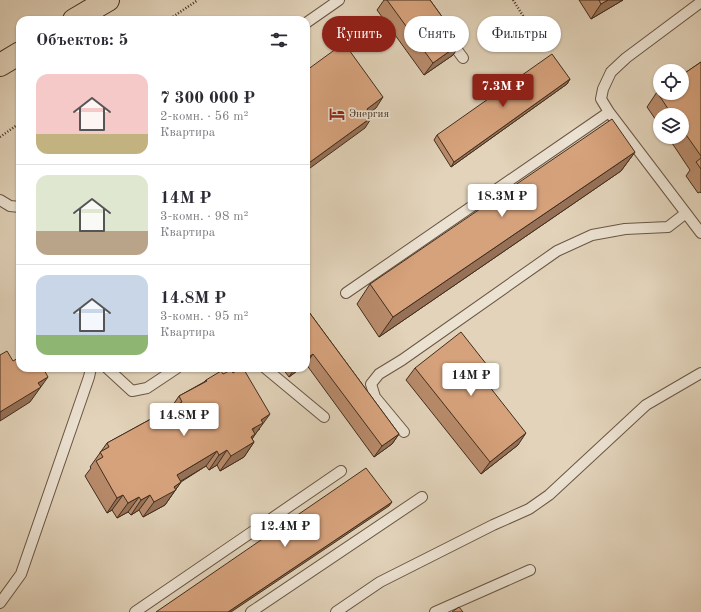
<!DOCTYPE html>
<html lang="ru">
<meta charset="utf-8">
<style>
:root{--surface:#fff;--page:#f2f2f3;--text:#2b2b33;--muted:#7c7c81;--line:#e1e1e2;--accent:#8f2418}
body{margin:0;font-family:"Old Standard TT",serif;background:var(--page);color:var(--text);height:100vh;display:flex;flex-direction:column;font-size:15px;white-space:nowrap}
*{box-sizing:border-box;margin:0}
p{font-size:13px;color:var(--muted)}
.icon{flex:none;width:22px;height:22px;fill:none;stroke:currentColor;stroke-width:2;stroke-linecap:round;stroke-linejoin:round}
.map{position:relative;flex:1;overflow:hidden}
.drawer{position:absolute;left:16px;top:16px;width:294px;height:356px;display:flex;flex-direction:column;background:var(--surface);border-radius:12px;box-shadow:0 1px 3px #0004}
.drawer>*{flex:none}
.guide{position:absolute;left:322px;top:16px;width:319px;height:36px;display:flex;gap:8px}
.buttons{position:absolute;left:653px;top:64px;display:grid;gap:8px}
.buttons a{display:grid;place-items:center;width:36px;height:36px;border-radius:50%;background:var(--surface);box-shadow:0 1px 3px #0004;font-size:20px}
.price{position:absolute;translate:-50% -34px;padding:0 9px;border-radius:4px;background:#fff;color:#222;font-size:13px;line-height:26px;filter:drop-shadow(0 1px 2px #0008)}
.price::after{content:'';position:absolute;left:50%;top:24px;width:12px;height:9px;margin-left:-6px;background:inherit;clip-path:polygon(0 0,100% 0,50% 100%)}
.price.selected{background:var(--accent);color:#fff}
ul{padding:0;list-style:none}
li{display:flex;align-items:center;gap:12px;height:100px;padding:0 20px}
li+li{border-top:1px solid var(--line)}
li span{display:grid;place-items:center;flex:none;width:112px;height:80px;border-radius:12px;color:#555}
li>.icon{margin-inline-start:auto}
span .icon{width:48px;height:48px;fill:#fffc;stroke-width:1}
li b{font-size:17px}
h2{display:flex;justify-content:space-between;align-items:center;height:48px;padding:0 20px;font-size:17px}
.pill{padding:0 14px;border-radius:18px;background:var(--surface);box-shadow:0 1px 3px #0004;font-size:14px;line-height:36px}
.pill.selected{background:var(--accent);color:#fff}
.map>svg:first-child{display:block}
</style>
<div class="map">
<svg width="701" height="612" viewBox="0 0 701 612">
<rect width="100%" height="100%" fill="#e2d3ba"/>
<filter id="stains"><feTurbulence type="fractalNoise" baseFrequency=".005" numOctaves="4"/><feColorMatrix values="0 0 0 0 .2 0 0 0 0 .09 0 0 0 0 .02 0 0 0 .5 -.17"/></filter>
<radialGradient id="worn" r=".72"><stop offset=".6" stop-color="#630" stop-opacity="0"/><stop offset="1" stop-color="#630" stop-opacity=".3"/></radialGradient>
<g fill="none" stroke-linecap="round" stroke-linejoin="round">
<defs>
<path id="lane" d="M 701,2 L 626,58 L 611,72 L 603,89 L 601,99 L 609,112 L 701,233
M 306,23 L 339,0
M 449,39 L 463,58
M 0,200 L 10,206 L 20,207
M 346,293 L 609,112
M 107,368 L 132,391 L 147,388 L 177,368
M 265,368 L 324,417
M 404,432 L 375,397 L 371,384 L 379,374 L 402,360 L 557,251 L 592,235 L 625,229 L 668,227 L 686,213
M 0,603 L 21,574 L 89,377 L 91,368
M 135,612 L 341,471
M 251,612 L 422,497
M 336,612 L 380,582 L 493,525 L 529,509 L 549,495 L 646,405 L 701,373
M 435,612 L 530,570"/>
<path id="primary" d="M 74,20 L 108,0
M 0,65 L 20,53"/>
</defs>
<use href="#lane" stroke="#695644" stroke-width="12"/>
<use href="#primary" stroke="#412d1d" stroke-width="24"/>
<path stroke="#412d1d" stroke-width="2.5" stroke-dasharray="1 2" stroke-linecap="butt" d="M 513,0 L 543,47
M 168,20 L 198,0
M 0,137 L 20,123"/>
<use href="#lane" stroke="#ece2d2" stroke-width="10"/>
<use href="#primary" stroke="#e2d3ba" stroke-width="22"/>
</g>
<path fill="#b88b6b" stroke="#412d1d" d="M 384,0 L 430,0 L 461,43 L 453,55 L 424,75 L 377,10 Z
M 579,0 L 623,0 L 591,19 Z
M 701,62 L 701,193 L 700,192 L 698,193 L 686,176 L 690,170 L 668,137 L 682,137 L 682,115 L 660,115 L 660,126 L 647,107 L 657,92 Z
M 570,79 L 567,84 L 451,167 L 434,140 L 437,135 Z
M 635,152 L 621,171 L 379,337 L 357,304 L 370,284 Z
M 306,308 L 399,434 L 392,444 L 374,457 L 306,364 Z
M 282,368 L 301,368 L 289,377 Z
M 415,368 L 480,375 L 518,445 L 481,474 L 406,380 Z
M 206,380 L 260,429 L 258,430 L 252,439 L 254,442 L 244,457 L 220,471 L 217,465 L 209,470 L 206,466 L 181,482 L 165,505 L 143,517 L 139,510 L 131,515 L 128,512 L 117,518 L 112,510 L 107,513 L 85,476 L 91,468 L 90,467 L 107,443 L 171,408 L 179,396 L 204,382 Z"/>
<path fill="#967157" stroke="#412d1d" d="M 608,0 L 623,0 L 591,19 L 601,4 Z
M 461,43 L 453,55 L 424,75 L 433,63 Z
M 570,79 L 567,84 L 451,167 L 454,162 Z
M 383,97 L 376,108 L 360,120 L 367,109 Z
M 372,117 L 365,128 L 306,171 L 306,165 Z
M 635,152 L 621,171 L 379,337 L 393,317 Z
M 313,354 L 306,364 L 306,359 Z
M 487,365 L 478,377 L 478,372 Z
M 295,368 L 301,368 L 289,377 Z
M 48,377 L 30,402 L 0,421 L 0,412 L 38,383 Z
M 270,414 L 246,447 L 254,442 L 244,457 L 220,471 L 231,456 L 261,420 Z
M 526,433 L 518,445 L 481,474 L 490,462 Z
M 399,434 L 392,444 L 374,457 L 382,446 Z
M 227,450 L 217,465 L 209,470 L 219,455 Z
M 217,451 L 206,466 L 166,490 L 177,475 Z
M 181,482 L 165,505 L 143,517 L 154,502 L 174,487 Z
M 123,495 L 112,510 L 107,513 L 117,498 Z
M 150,495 L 139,510 L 131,515 L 141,500 Z
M 139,497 L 128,512 L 117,518 L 128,503 Z
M 392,502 L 389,506 L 231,612 L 228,612 Z"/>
<path fill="#d6a27c" stroke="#412d1d" d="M 387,0 L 430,0 L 461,43 L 433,63 Z
M 599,0 L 608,0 L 601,4 Z
M 344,43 L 383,97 L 367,109 L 372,117 L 306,165 L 306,69 L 307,70 Z
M 552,54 L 570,79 L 454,162 L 437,135 Z
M 701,62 L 701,156 L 682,129 L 682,115 L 672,115 L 657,92 L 660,90 L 660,93 L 682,93 L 682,75 Z
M 612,119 L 635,152 L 393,317 L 370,284 Z
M 701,158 L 701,169 L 696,162 Z
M 306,308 L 399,434 L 382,446 L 313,354 L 306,359 Z
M 461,332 L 487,365 L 478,372 L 526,433 L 490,462 L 415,368 Z
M 7,351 L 13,361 L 20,357 L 20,368 L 43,368 L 48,377 L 38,383 L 41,387 L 0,412 L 0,355 Z
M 241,368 L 243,368 L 270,414 L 261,420 L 263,423 L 252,429 L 255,434 L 251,437 L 254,442 L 231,456 L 227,450 L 219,455 L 217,451 L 177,475 L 181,482 L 174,487 L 176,490 L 154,502 L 150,495 L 141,500 L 139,497 L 128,503 L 123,495 L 117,498 L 96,461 L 103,457 L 100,452 L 109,447 L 107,443 L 182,402 L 179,396 L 207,381 L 206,380 L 221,371 L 223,374 L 231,370 L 233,373 Z
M 366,468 L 392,502 L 228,612 L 156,612 Z
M 459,607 L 463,612 L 452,612 Z"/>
<defs>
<symbol id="hotel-bare" viewBox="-9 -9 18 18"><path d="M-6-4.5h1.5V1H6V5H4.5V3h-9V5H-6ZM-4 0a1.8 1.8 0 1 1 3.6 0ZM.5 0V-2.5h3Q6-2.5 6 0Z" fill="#8f2418" stroke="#ece2d2" stroke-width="2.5" paint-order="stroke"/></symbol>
</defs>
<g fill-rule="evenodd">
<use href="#hotel-bare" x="326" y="103" width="22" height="22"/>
</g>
<g text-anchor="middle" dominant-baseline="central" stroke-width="3.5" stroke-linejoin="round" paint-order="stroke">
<g font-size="11" fill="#412d1d" stroke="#ece2d2" text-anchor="start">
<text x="349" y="114">Энергия</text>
</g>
</g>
<rect width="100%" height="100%" filter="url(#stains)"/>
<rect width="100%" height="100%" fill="url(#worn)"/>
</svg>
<div class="buttons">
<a><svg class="icon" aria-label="locate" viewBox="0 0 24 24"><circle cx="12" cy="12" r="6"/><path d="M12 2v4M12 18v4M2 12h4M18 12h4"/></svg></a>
<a><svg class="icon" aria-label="layers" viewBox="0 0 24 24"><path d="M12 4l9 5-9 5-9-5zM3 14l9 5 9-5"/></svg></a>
</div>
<b class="price selected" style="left:503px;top:108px">7.3M ₽</b>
<b class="price" style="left:502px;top:218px">18.3M ₽</b>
<b class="price" style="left:471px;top:397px">14M ₽</b>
<b class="price" style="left:184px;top:437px">14.8M ₽</b>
<b class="price" style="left:285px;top:548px">12.4M ₽</b>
<div class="guide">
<a class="pill selected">Купить</a>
<a class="pill">Снять</a>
<a class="pill">Фильтры</a>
</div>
<section class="drawer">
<h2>Объектов: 5<svg class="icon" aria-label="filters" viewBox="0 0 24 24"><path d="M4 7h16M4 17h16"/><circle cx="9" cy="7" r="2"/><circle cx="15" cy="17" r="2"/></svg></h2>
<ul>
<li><span style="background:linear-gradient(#f6c9c9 75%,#c2b280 0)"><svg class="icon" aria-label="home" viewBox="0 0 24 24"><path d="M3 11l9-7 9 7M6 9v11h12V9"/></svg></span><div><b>7 300 000 ₽</b><p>2-комн. · 56 m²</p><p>Квартира</p></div></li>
<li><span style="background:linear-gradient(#dfe7d0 70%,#b9a48a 0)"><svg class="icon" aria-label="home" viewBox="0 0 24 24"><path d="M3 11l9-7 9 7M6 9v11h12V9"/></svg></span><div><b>14M ₽</b><p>3-комн. · 98 m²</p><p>Квартира</p></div></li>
<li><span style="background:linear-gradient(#c9d6e8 75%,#8fb573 0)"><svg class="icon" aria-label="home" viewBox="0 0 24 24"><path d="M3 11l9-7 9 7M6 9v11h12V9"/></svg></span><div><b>14.8M ₽</b><p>3-комн. · 95 m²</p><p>Квартира</p></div></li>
</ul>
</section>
</div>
